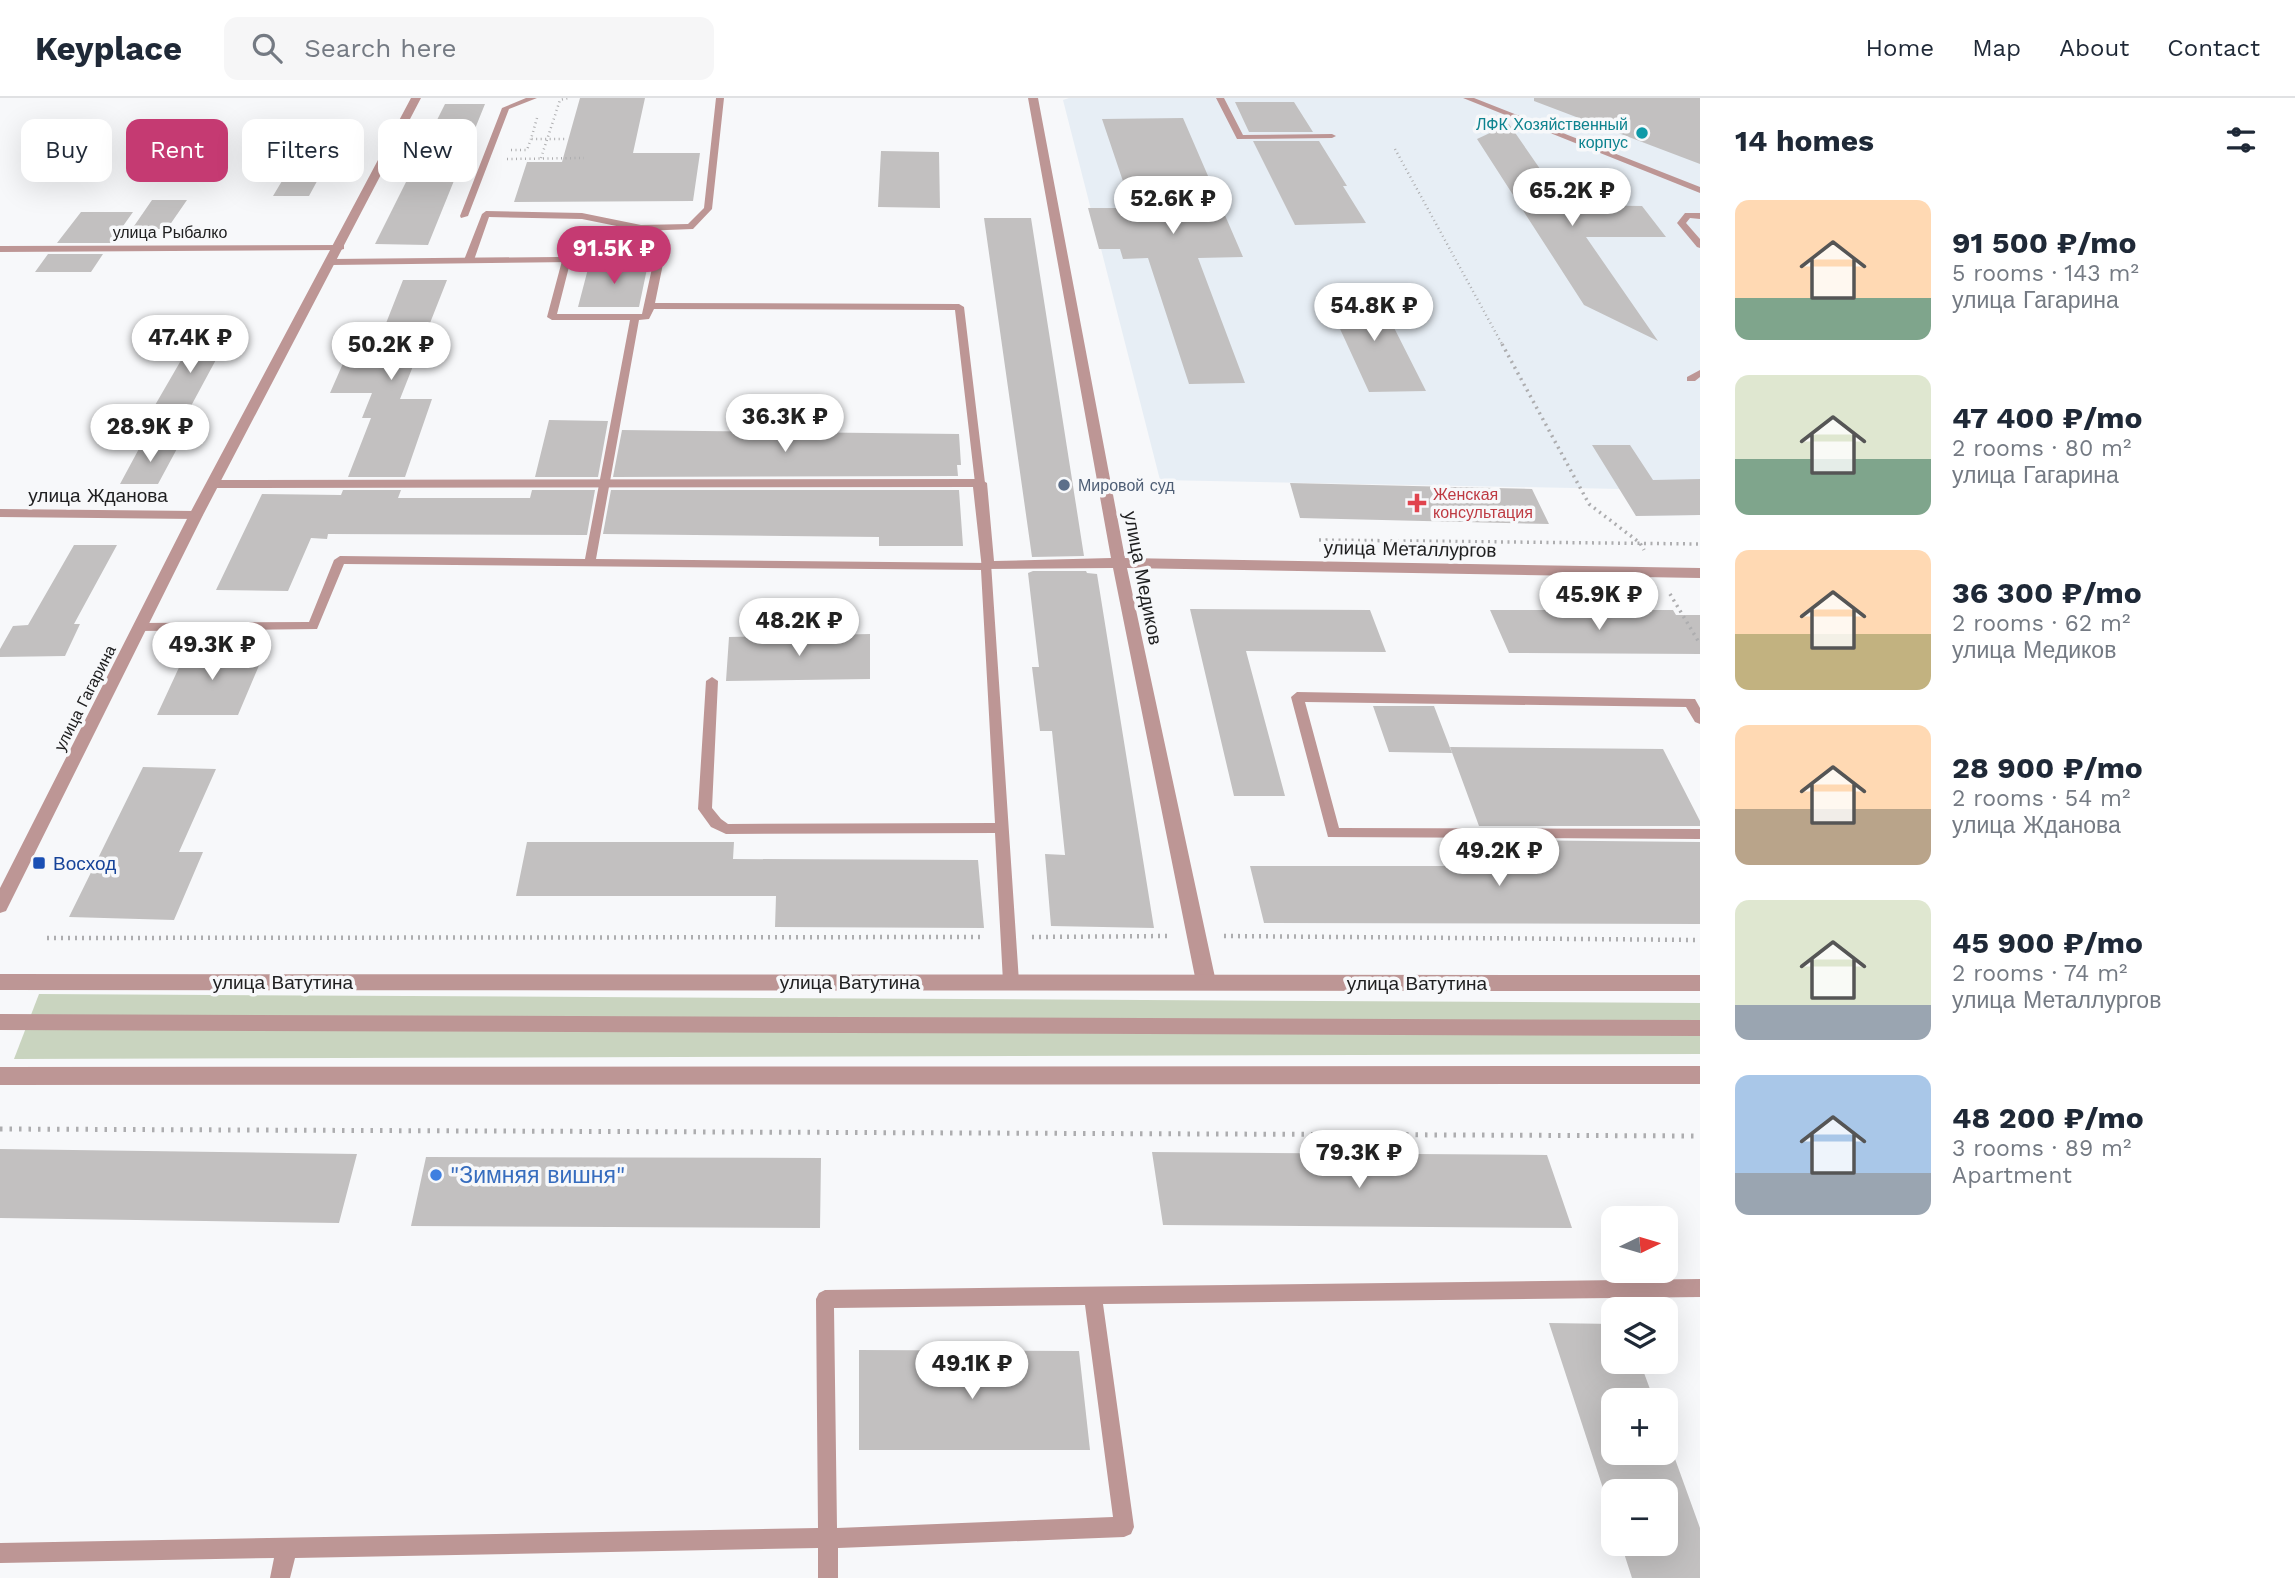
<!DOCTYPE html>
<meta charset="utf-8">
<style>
:root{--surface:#fff;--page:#f6f6f7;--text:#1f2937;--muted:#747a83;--line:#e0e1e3;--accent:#c53a72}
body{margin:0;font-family:"Work Sans",sans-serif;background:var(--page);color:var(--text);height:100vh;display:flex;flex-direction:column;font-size:26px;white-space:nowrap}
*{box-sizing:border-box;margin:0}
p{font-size:23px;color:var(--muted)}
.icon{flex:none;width:38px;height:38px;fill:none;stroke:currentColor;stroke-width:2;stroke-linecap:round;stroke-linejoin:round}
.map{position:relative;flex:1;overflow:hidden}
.side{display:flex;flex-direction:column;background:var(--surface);width:595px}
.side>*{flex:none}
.hud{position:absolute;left:21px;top:21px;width:665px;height:63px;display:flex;gap:14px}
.needle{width:46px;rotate:85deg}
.buttons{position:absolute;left:1601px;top:1108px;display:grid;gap:14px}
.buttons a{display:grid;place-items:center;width:77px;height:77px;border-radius:14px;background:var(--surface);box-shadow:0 7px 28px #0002;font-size:35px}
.price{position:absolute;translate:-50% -60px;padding:0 16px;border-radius:24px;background:#fff;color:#222;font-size:23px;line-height:46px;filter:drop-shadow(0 2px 4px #0008)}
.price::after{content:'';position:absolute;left:50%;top:42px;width:21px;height:16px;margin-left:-10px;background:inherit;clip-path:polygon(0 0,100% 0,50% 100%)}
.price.current{background:var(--accent);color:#fff}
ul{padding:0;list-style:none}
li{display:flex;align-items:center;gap:21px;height:175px;padding:0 35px}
li span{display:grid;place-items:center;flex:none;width:196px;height:140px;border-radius:14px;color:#555}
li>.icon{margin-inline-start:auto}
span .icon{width:84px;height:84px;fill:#fffc;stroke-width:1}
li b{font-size:30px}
h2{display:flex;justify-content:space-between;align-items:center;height:84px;padding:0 35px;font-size:30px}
.pill{padding:0 24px;border-radius:14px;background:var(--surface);box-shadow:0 7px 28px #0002;font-size:24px;line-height:63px}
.pill.current{background:var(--accent);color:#fff}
header{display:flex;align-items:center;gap:42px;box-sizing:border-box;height:98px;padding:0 35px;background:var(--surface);border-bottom:2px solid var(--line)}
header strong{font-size:33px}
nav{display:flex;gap:38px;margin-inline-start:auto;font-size:24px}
.search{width:490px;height:63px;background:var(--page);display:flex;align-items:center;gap:18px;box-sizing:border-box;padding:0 24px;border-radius:14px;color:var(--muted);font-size:26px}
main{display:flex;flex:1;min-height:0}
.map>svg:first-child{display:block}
</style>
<header>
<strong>Keyplace</strong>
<div class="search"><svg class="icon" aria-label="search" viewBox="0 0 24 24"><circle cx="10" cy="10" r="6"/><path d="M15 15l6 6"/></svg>Search here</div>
<nav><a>Home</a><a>Map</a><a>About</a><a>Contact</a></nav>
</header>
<main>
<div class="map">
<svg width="1700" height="1480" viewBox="0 0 1700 1480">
<rect width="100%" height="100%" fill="#f7f8fa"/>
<path fill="#e7eef5" d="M 1069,0 L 1689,0 L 1700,4 L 1700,417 L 1636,418 L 1621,391 L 1160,382 L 1063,2 Z"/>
<path fill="#c9d4bf" d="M 39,896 L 1700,905 L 1700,956 L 14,961 Z"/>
<path fill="#c2c0c0" d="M 580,0 L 645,0 L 633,55 L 700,55 L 693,103 L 514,104 L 527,64 L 562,64 Z
M 1534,0 L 1700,0 L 1700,66 L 1534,3 Z
M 1235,4 L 1294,4 L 1313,34 L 1249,34 Z
M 445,6 L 485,6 L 428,147 L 375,146 Z
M 1183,20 L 1243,159 L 1198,160 L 1245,285 L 1189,286 L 1148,160 L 1123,161 L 1120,151 L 1099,151 L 1088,110 L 1132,110 L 1102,21 Z
M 1509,26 L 1565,107 L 1642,108 L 1666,139 L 1586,139 L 1658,243 L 1584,207 L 1477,41 Z
M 307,41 L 340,41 L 309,98 L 273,98 Z
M 1253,43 L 1319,43 L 1347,88 L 1343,88 L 1366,125 L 1295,127 Z
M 881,53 L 939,54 L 940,110 L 878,109 Z
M 152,102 L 187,102 L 167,131 L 132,131 Z
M 81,114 L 133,114 L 111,145 L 57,145 Z
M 984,120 L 1031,120 L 1084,458 L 1032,459 Z
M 48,156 L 103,156 L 91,174 L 35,174 Z
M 648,166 L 639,209 L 578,209 L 589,167 Z
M 403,182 L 447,182 L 400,301 L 432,301 L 405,379 L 348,379 L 371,320 L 362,320 L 372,295 L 330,295 L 355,238 L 381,238 Z
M 1324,196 L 1377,196 L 1426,293 L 1369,294 Z
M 232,232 L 184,321 L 147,321 L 198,233 Z
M 549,322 L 608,323 L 598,379 L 535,379 Z
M 622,332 L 959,336 L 961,367 L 957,367 L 958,378 L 613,379 Z
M 141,347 L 179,347 L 158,386 L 120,386 Z
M 1592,347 L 1630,347 L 1653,382 L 1700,381 L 1700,417 L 1636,418 Z
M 1290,385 L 1532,391 L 1549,426 L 1300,420 Z
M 343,392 L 401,392 L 398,400 L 530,400 L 532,392 L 595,392 L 587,437 L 328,436 L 327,441 L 311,440 L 288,493 L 216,492 L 262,396 L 341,397 Z
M 611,392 L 959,392 L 963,448 L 879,448 L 879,439 L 603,436 Z
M 74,447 L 117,447 L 74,526 L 80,526 L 65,558 L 0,559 L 0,551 L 13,528 L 28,527 Z
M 1033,473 L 1086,473 L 1087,475 L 1097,476 L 1154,830 L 1051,828 L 1045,756 L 1065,757 L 1052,633 L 1040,633 L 1032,569 L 1039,569 L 1028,475 Z
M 1190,511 L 1370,512 L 1386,554 L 1246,553 L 1285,698 L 1234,698 Z
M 1490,512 L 1673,512 L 1676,517 L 1700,517 L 1700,556 L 1509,555 Z
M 870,536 L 870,581 L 726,583 L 729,539 Z
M 188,550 L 266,551 L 238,617 L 157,617 Z
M 1373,608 L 1434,608 L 1452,655 L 1389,654 Z
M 1450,649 L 1663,651 L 1700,723 L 1700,728 L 1479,728 Z
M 143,669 L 216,671 L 179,754 L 203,754 L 174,822 L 69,819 Z
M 1485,742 L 1700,744 L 1700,826 L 1264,825 L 1250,768 L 1495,768 Z
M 527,744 L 734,744 L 733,761 L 978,762 L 984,830 L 775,829 L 776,798 L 516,798 Z
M 0,1051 L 357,1056 L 339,1125 L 0,1120 Z
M 1152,1054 L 1547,1057 L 1572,1130 L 1163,1127 Z
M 426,1059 L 821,1060 L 820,1130 L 411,1128 Z
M 1549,1225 L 1614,1226 L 1614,1264 L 1640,1264 L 1654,1302 L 1614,1302 L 1614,1354 L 1666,1354 L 1666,1336 L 1700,1430 L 1700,1480 L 1632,1480 L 1621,1446 L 1666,1446 L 1666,1393 L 1614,1393 L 1614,1424 Z
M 859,1252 L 1079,1253 L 1090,1352 L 859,1352 Z"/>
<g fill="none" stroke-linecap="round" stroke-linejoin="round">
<path stroke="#adadaf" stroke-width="2.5" stroke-dasharray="1 3.5" stroke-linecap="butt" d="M 537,20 L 531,41 L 565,41
M 1395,51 L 1503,248
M 511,52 L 527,52 L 531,41
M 541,60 L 560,2 L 568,0
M 507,61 L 584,60"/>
<path stroke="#adadaf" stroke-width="3.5" stroke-dasharray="2 4.5" stroke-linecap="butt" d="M 1502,246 L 1589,406 L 1640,445 L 1644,452
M 1319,442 L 1700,446
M 1670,496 L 1700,546"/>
<path stroke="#adadaf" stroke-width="4.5" stroke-dasharray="2 5" stroke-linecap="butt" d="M 1224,838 L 1700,842
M 1032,839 L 1170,838
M 47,840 L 985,839"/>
<path stroke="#adadaf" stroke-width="5" stroke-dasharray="2.5 7" stroke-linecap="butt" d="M 0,1031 L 1700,1038"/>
<path fill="#bd9695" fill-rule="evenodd" d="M 526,0 L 537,0 L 509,11 L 468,118 L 461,120 L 460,118 L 502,10 Z
M 716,0 L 724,0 L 712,111 L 693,131 L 641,133 L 582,121 L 489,119 L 474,162 L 469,165 L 464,162 L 482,116 L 486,113 L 582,115 L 641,127 L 688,126 L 704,110 Z
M 1216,0 L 1224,0 L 1243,37 L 1332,36 L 1336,38 L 1332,40 L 1237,41 Z
M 1463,0 L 1474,0 L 1700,89 L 1700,95 Z
M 1685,115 L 1700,115 L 1700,121 L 1690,120 L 1686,125 L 1700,141 L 1700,150 L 1697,149 L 1677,125 Z
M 659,158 L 664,161 L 655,205 L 959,206 L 964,209 L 985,385 L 980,388 L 975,385 L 955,212 L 654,211 L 649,221 L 639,222 L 596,461 L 991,465 L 1019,884 L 1016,889 L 1011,890 L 1006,889 L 1003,884 L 995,735 L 726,736 L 711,729 L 698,711 L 706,583 L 712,579 L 718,583 L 712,710 L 721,721 L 728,726 L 995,725 L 981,472 L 344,466 L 317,531 L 140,533 L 134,529 L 140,525 L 309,524 L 334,462 L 340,458 L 585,461 L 630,222 L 552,222 L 547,219 L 563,159 L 571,161 L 557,216 L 642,216 L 654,161 Z
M 1700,272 L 1700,279 L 1695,283 L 1687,283 L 1687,279 Z
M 1297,594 L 1695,601 L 1700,610 L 1700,626 L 1695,624 L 1686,609 L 1305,604 L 1339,730 L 1700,731 L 1700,741 L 1328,739 L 1291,599 Z
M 1700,1181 L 1700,1199 L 1103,1206 L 1134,1429 L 1131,1436 L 1124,1439 L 838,1450 L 838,1480 L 818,1480 L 818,1450 L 295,1460 L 290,1480 L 270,1480 L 274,1460 L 0,1465 L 0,1445 L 818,1430 L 816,1201 L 819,1195 L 825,1192 ZM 1085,1207 L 1113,1419 L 837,1430 L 834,1210 Z"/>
<path fill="#bd9695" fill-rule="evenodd" d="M 0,916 L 1700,922 L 1700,938 L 0,932 Z"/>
<path fill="#bd9695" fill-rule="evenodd" d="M 1028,0 L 1038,0 L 1125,460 L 1700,470 L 1700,480 L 1127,470 L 1216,884 L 1213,890 L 1206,892 L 1199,890 L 1196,884 L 1113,470 L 982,471 L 973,389 L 213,390 L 206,386 L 213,382 L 980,381 L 987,385 L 994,463 L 1111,460 Z
M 344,147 L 344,151 L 340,152 L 0,154 L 0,148 Z
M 659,158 L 665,161 L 663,163 L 332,167 L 326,164 L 332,161 Z
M 0,411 L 196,413 L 203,417 L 196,421 L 0,419 Z"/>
<path fill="#bd9695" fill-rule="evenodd" d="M 411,0 L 421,0 L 203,417 L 6,813 L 0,815 L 0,790 L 189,417 Z
M 0,876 L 1700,877 L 1700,893 L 0,892 Z
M 1700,968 L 1700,986 L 0,987 L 0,969 Z"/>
</g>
<circle fill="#0f9aa8" stroke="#f7f8fa" stroke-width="2.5" cx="1642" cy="35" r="7"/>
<circle fill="#5c6f8a" stroke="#f7f8fa" stroke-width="2.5" cx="1064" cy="387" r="7"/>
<path fill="#e0444e" stroke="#f7f8fa" stroke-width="2.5" d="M1413.5 394.5h7v7h7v7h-7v7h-7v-7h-7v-7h7z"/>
<rect fill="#1a4fb4" stroke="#f7f8fa" stroke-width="2.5" x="32" y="758" width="14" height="14" rx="3.5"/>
<circle fill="#3f7fe0" stroke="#f7f8fa" stroke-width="2.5" cx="436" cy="1077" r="7"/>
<g text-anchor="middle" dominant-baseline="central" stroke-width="7" stroke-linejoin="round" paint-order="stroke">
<g font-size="16" fill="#0d838f" stroke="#f7f8fa" text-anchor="end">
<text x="1628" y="26">ЛФК Хозяйственный<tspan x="1628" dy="18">корпус</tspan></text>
</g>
<g font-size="16" fill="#202021" stroke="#f7f8fa">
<text x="170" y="134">улица Рыбалко</text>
<text transform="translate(85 600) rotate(-63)">улица Гагарина</text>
</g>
<g font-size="16" fill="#4e5e75" stroke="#f7f8fa" text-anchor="start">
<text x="1078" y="387">Мировой суд</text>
</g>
<g font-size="16" fill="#be3a42" stroke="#f7f8fa" text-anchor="start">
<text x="1433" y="396">Женская<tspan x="1433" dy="18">консультация</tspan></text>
</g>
<g font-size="19" fill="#202021" stroke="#f7f8fa">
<text x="98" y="397">улица Жданова</text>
<text transform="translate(1410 451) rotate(1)">улица Металлургов</text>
<text transform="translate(1143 480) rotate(79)">улица Медиков</text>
<text x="283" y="884">улица Ватутина</text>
<text x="850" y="884">улица Ватутина</text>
<text x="1417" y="885">улица Ватутина</text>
</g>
<g font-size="19" fill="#164399" stroke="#f7f8fa" text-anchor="start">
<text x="53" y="765">Восход</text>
</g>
<g font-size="23" fill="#366cbe" stroke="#f7f8fa" text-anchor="start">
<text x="450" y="1077">"Зимняя вишня"</text>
</g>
</g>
</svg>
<div class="buttons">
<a><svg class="needle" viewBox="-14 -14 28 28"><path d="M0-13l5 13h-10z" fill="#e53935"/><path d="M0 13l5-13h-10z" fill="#747a83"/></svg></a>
<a><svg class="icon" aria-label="layers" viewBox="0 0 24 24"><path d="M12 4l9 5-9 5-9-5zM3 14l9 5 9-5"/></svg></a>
<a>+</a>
<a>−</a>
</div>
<b class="price" style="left:1572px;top:130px">65.2K ₽</b>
<b class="price" style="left:1173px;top:138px">52.6K ₽</b>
<b class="price current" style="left:614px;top:188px">91.5K ₽</b>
<b class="price" style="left:1374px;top:245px">54.8K ₽</b>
<b class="price" style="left:190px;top:277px">47.4K ₽</b>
<b class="price" style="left:391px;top:284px">50.2K ₽</b>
<b class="price" style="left:785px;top:356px">36.3K ₽</b>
<b class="price" style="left:150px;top:366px">28.9K ₽</b>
<b class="price" style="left:1599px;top:534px">45.9K ₽</b>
<b class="price" style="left:799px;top:560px">48.2K ₽</b>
<b class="price" style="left:212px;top:584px">49.3K ₽</b>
<b class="price" style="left:1499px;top:790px">49.2K ₽</b>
<b class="price" style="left:1359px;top:1092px">79.3K ₽</b>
<b class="price" style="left:972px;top:1303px">49.1K ₽</b>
<div class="hud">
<a class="pill">Buy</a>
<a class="pill current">Rent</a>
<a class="pill">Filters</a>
<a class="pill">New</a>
</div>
</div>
<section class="side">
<h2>14 homes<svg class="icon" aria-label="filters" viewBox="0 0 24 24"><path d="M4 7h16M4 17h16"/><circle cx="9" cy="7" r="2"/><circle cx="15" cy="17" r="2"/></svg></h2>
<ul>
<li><span style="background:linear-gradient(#ffd9b3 70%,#7fa58c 0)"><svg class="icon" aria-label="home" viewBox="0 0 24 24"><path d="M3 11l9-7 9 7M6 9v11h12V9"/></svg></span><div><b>91 500 ₽/mo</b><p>5 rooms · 143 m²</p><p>улица Гагарина</p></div></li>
<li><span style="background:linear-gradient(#dfe7d0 60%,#7fa58c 0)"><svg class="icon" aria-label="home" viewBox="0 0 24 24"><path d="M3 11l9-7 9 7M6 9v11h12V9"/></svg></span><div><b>47 400 ₽/mo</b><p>2 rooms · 80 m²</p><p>улица Гагарина</p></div></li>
<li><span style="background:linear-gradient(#ffd9b3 60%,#c2b280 0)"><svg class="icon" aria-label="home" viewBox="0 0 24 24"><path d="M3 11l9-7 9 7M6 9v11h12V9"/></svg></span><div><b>36 300 ₽/mo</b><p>2 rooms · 62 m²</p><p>улица Медиков</p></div></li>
<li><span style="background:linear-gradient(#ffd9b3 60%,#b9a48a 0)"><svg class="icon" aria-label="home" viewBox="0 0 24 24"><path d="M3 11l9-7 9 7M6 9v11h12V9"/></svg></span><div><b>28 900 ₽/mo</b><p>2 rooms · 54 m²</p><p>улица Жданова</p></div></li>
<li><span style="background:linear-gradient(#dfe7d0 75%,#9aa5b1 0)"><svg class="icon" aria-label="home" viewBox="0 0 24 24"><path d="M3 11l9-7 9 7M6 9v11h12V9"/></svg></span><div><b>45 900 ₽/mo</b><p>2 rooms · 74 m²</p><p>улица Металлургов</p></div></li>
<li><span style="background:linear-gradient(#a9c7e8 70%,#9aa5b1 0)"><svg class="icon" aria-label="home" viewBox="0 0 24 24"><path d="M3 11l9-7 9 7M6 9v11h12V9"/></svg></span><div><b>48 200 ₽/mo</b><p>3 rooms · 89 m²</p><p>Apartment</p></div></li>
</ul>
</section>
</main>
